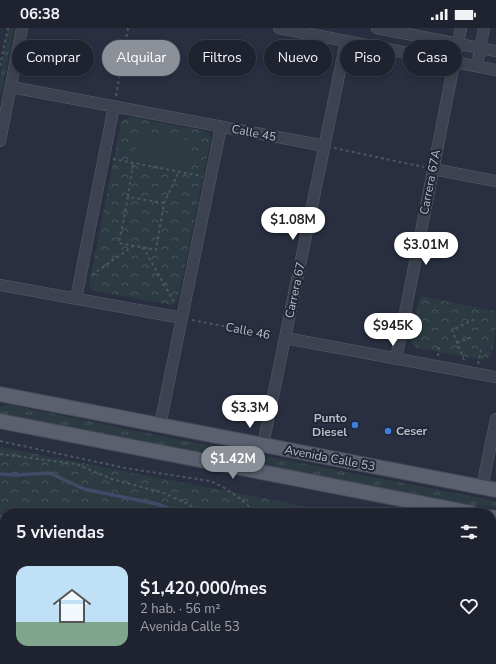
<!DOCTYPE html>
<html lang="es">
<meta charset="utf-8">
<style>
:root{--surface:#1f2330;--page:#2c2f3c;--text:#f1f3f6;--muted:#a1a4ab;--line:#3c404c;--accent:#8c9099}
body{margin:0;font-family:"Nunito Sans",sans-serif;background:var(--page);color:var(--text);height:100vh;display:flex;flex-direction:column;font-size:15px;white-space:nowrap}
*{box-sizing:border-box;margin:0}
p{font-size:13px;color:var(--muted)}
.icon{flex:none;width:22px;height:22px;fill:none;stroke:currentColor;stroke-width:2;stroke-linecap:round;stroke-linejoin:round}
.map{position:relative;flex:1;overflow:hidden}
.drawer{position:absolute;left:0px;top:480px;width:496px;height:156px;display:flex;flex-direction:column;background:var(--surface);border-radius:16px 16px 0 0;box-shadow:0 2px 6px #0003,0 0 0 1px var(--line)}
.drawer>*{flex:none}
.guide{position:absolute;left:12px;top:12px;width:472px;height:36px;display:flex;gap:8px}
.price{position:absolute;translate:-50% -34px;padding:0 9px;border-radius:14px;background:#fff;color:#222;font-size:13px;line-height:26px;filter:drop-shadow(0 1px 2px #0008)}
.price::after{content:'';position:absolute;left:50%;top:24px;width:12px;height:9px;margin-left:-6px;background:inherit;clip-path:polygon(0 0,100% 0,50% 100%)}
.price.active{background:var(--accent);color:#fff}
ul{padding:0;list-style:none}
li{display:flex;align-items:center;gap:12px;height:100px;padding:0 16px}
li+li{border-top:1px solid var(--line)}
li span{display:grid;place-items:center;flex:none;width:112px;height:80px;border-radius:12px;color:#555}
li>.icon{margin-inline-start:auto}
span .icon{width:48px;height:48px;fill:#fffc;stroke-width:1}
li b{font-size:17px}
h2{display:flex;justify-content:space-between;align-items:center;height:48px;padding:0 16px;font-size:17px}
.tag{padding:0 14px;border-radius:18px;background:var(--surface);box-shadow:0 2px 6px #0003,0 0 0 1px var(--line);font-size:14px;line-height:36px}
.tag.active{background:var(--accent);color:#fff}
.status{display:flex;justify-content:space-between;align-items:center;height:28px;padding:0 20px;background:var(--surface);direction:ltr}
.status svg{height:11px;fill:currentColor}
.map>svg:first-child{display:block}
</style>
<div class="status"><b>06:38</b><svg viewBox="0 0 49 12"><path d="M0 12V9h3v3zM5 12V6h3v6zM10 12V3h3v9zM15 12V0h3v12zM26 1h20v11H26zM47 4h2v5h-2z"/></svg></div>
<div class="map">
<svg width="496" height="636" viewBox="0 0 496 636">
<defs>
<pattern id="grass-tufts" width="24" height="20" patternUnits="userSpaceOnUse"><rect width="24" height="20" fill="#2b3b41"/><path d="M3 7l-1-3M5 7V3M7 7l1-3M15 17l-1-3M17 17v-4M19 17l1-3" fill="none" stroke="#48555b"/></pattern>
<pattern id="park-crowns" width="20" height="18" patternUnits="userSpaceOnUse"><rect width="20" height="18" fill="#2b3b41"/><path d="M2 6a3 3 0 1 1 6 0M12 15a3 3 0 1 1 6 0" fill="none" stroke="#48555b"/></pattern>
</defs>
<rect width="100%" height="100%" fill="#292f40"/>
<path fill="url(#grass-tufts)" d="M 9,0 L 14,0 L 0,72 L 0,48 Z
M 11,377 L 161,408 L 496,473 L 496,479 L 475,478 L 0,386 L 0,379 Z"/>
<path fill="url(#park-crowns)" d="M 129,89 L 205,103 C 209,105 210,107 211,111 L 178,271 L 174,276 L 172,277 L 95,263 L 92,262 L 89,257 L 121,94 Z
M 420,268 L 496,283 C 496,296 496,319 489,330 L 482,332 L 418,320 C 413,317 411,315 412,309 Z
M 0,419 L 340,485 L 5,485 L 5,631 L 491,631 L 491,514 L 496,515 L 496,636 L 0,636 Z"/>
<path fill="#2b3b41" d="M 140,103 L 192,113 L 187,143 L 134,133 Z"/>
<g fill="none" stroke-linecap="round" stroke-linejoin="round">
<path stroke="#414b67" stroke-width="3.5" d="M 0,446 L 15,447 L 50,445 L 84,461 L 157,476 L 181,485
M 308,631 L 311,636"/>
<defs>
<path id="minor" d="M 279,0 L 496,42
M 377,0 L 496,23
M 477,38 L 484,0
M 11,59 L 325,118
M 0,113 L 22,0
M 433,141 L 496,153
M 0,257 L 182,290
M 76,271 L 114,78
M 285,310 L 496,349
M 396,331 L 461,0
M 160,397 L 221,99
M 263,417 L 346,13
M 482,459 L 496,391"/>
<path id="major" d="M 0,366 L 496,462
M 0,393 L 472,485
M 491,489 L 496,490"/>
</defs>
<use href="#minor" stroke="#585d6a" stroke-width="12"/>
<use href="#major" stroke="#474b59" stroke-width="16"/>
<path stroke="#49585e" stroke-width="2" stroke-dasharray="3 3" stroke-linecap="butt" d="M 0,38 L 8,0
M 116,68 L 128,0
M 334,120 L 424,139
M 113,131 L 201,148
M 128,169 L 133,135
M 164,175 L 128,169 L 119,215 L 156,222 L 164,175 L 179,143
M 143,219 L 174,274
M 92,247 L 133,218
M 192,292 L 274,308
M 457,315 L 472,309
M 438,328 L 439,319
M 464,332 L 452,302 L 475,291
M 478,336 L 481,322
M 0,413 L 125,440 L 210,453 L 223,459 L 241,471 L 256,485
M 0,426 L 76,436 L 112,451 L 164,465 L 188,476 L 203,485
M 0,488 L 5,489
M 0,542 L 5,544
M 0,561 L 5,566
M 0,574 L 5,573
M 0,628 L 5,626
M 87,631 L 90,636
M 144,631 L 150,636
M 173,631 L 175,636
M 322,631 L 324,636
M 350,631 L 352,636
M 62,636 L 65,631"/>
<use href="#minor" stroke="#3d4250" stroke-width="11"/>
<use href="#major" stroke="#5b606f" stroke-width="14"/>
</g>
<g fill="#3f7fe0" stroke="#222735" stroke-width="1.5">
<circle cx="355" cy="397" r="4"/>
<circle cx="388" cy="403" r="4"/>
</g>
<g text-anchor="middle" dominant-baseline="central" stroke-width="4" stroke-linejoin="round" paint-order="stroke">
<g font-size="12" fill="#babdca" stroke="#222735">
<text transform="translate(254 105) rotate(11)">Calle 45</text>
<text transform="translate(430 154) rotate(-79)">Carrera 67A</text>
<text transform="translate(295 262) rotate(-78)">Carrera 67</text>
<text transform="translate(248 303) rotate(11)">Calle 46</text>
<text transform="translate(330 430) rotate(11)">Avenida Calle 53</text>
</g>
<g font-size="12" font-weight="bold" fill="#babdca" stroke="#222735" text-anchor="end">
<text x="347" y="390">Punto<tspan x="347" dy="14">Diesel</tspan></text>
<text x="396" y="403" text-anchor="start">Ceser</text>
</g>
</g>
</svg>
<b class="price" style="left:293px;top:213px">$1.08M</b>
<b class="price" style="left:426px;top:238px">$3.01M</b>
<b class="price" style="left:393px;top:319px">$945K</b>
<b class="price" style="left:250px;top:401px">$3.3M</b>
<b class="price active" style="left:233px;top:452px">$1.42M</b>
<div class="guide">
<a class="tag">Comprar</a>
<a class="tag active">Alquilar</a>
<a class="tag">Filtros</a>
<a class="tag">Nuevo</a>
<a class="tag">Piso</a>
<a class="tag">Casa</a>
</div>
<section class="drawer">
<h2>5 viviendas<svg class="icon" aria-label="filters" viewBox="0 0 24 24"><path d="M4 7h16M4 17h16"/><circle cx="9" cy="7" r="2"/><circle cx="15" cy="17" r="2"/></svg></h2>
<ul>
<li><span style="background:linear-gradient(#bfe0f5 70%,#7fa58c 0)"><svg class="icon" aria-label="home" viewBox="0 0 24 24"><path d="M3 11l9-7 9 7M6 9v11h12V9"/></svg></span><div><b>$1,420,000/mes</b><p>2 hab. · 56 m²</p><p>Avenida Calle 53</p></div><svg class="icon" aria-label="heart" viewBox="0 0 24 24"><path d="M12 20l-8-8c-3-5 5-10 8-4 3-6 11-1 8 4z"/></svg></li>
</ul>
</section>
</div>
